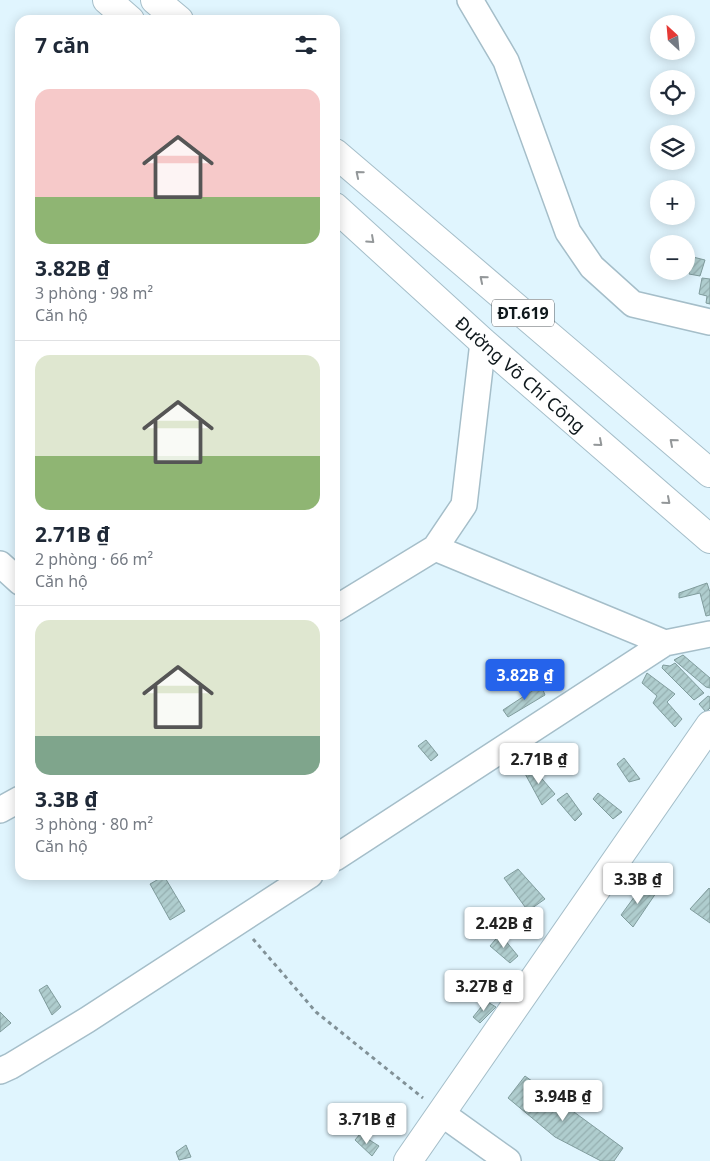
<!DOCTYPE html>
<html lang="vi">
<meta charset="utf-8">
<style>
:root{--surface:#fff;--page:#f2f2f3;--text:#1f2937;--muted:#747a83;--line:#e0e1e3;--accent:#2563eb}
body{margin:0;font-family:"Noto Sans",sans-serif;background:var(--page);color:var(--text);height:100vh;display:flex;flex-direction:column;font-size:19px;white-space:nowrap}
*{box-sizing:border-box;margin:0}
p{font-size:16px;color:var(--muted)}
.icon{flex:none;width:28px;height:28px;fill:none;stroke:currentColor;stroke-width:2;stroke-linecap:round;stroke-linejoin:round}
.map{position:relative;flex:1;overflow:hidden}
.side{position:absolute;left:15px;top:15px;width:325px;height:865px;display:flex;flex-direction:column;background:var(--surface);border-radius:15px;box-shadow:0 2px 12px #0003}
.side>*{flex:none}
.needle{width:32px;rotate:334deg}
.buttons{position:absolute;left:650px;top:15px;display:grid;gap:10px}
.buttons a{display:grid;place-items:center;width:45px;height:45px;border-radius:50%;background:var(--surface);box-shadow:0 2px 12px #0003;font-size:25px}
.price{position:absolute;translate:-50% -42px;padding:0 11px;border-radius:5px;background:#fff;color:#222;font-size:16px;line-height:32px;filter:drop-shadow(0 1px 2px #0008)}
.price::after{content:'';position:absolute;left:50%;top:30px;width:15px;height:11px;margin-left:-8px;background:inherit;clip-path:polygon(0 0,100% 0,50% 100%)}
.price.on{background:var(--accent);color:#fff}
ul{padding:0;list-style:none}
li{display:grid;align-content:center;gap:10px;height:265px;padding:0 20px}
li+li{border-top:1px solid var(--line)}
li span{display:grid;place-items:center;height:155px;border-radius:15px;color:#555}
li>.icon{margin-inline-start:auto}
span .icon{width:90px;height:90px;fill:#fffc;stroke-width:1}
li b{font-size:21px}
h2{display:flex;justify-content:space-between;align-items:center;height:60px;padding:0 20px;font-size:21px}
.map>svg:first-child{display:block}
</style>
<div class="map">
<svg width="710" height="1161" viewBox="0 0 710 1161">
<defs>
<pattern id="building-hatch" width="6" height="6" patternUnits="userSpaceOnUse" patternTransform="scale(1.25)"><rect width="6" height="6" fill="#afcdce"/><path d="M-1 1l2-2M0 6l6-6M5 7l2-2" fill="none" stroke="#95afb0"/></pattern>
</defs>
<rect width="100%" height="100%" fill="#e0f5fe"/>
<path fill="url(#building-hatch)" stroke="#809c9d" d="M 693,257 L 705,260 L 700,276 L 689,274 Z
M 702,278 L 710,279 L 710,304 L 706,303 L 707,296 L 699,294 Z
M 707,583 L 710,592 L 710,615 L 706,616 L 700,593 L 679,598 L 679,593 Z
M 683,655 L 710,678 L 710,688 L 706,687 L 674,660 Z
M 675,663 L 704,693 L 694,700 L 662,668 L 663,665 L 670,666 Z
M 647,673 L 675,694 L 667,702 L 682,719 L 675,727 L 653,703 L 657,696 L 642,683 Z
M 541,685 L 545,695 L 508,717 L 503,710 Z
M 708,696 L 710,697 L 710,708 L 706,712 L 699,704 Z
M 426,740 L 438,755 L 431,761 L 418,746 Z
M 624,758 L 640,779 L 629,782 L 617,764 Z
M 531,766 L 555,794 L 542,805 L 523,770 Z
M 567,793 L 582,814 L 575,821 L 557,800 Z
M 598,793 L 622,812 L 613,819 L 593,799 Z
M 518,869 L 545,899 L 528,911 L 504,878 Z
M 164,876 L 185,911 L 170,920 L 150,884 Z
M 643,885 L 656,893 L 633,927 L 621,915 Z
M 709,888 L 710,889 L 710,923 L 690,909 Z
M 500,934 L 518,956 L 510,963 L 490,946 Z
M 456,978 L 466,987 L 455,999 L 447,990 Z
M 47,985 L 61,1007 L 52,1015 L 39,990 Z
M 486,1001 L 496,1007 L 480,1023 L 473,1017 Z
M 0,1012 L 11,1023 L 0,1032 Z
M 525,1076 L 623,1148 L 614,1161 L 601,1161 L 555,1137 L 508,1098 Z
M 360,1134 L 379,1146 L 372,1156 L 355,1140 Z
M 186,1145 L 191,1157 L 179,1160 L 176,1152 Z"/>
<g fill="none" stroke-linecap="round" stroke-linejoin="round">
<defs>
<path id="minor" d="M 470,0 L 506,61 L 568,232 L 592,267 L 633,304 L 710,322
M 435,548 L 665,643
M 0,564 L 20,582
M 335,609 L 435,548 L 464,505 L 483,342
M 0,810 L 20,799
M 335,858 L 665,643 L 710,634
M 0,1071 L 11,1066 L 87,1020 L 310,875
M 441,1113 L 508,1161"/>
<path id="tertiary" d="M 408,1161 L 710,725"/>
<g id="primary">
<path d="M 107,0 L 130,20"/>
<path d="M 155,0 L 179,20"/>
<path d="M 335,153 L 710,473"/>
<path id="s1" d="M 335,207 L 483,342 L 710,539"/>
</g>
</defs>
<use href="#minor" stroke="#a5bec9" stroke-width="28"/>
<use href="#tertiary" stroke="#a5bec9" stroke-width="30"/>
<use href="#primary" stroke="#a5bec9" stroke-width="30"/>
<path stroke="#819197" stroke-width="3" stroke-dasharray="4 4" stroke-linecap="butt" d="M 253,939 L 316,1012 L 423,1098"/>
<use href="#minor" stroke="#fff" stroke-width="25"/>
<use href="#tertiary" stroke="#fff" stroke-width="28"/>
<use href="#primary" stroke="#fff" stroke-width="28"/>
</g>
<defs><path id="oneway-chevron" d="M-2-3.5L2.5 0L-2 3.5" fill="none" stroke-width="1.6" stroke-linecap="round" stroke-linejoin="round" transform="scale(1.25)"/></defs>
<g stroke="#939799">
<use href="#oneway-chevron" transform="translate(359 174) rotate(-140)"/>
<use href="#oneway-chevron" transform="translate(371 240) rotate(42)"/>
<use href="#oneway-chevron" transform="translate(483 279) rotate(-140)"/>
<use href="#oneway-chevron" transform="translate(673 442) rotate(-139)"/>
<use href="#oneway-chevron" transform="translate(599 443) rotate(41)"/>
<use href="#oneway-chevron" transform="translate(667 501) rotate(41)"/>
</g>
<g text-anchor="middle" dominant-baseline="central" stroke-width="4" stroke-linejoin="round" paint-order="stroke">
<rect fill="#fff" stroke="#575d60" stroke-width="1" x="492" y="299.5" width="62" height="27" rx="4"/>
<g font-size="16" font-weight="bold" fill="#0f181c">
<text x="523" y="313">ĐT.619</text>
</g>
<g font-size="18" fill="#0f181c" stroke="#fff">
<text stroke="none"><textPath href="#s1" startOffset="250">Đường Võ Chí Công</textPath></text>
</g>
</g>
</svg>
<div class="buttons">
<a><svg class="needle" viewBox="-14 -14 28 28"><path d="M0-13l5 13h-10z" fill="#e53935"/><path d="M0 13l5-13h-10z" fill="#747a83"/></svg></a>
<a><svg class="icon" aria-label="locate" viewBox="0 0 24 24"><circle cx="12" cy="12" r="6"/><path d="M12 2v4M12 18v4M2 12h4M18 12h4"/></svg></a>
<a><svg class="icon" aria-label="layers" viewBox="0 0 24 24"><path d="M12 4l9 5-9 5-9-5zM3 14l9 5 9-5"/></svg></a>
<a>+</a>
<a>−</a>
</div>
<b class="price on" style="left:525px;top:701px">3.82B ₫</b>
<b class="price" style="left:539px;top:785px">2.71B ₫</b>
<b class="price" style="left:638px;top:905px">3.3B ₫</b>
<b class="price" style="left:504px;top:949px">2.42B ₫</b>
<b class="price" style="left:484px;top:1012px">3.27B ₫</b>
<b class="price" style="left:563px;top:1122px">3.94B ₫</b>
<b class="price" style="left:367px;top:1145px">3.71B ₫</b>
<section class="side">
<h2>7 căn<svg class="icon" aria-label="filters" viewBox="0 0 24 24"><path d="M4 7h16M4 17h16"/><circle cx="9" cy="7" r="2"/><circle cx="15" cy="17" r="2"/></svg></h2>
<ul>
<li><span style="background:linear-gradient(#f6c9c9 70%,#8fb573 0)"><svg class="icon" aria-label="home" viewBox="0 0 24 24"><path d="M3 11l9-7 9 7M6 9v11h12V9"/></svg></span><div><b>3.82B ₫</b><p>3 phòng · 98 m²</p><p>Căn hộ</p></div></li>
<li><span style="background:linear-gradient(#dfe7d0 65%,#8fb573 0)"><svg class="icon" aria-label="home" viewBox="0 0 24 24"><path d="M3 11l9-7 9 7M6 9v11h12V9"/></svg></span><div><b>2.71B ₫</b><p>2 phòng · 66 m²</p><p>Căn hộ</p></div></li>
<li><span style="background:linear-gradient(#dfe7d0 75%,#7fa58c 0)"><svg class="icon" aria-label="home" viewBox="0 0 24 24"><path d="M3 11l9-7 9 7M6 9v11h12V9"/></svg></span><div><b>3.3B ₫</b><p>3 phòng · 80 m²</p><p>Căn hộ</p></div></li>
</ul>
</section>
</div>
